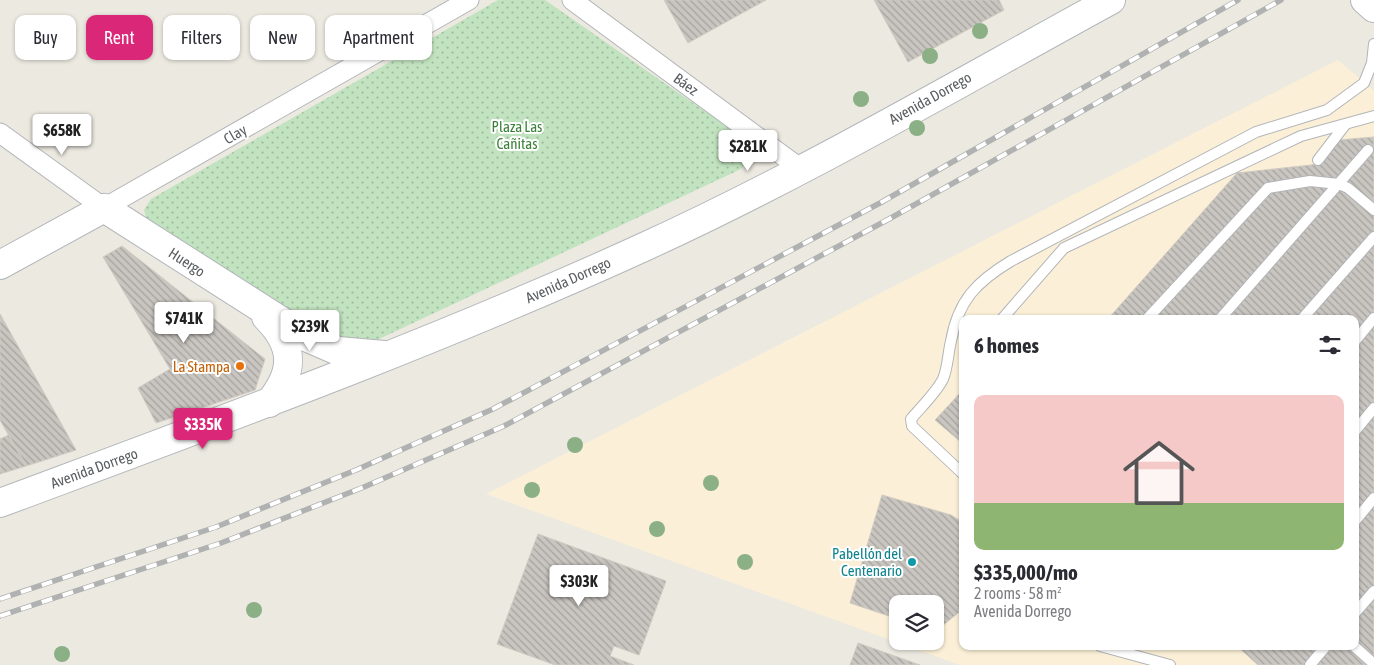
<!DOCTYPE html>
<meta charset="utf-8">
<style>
:root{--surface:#fff;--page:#f2f2f3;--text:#2b2b33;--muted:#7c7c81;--line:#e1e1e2;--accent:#db2777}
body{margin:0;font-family:"Asap Condensed",sans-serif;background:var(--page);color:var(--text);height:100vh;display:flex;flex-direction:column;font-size:19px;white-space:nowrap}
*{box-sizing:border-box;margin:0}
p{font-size:16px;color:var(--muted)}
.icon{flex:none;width:28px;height:28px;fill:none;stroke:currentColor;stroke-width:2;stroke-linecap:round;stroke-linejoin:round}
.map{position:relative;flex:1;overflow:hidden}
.sheet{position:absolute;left:959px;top:315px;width:400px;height:335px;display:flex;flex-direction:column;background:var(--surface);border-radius:10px;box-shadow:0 1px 4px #0004}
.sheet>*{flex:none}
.hud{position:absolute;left:15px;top:15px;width:475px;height:45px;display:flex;gap:10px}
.fabs{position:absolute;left:889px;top:595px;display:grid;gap:10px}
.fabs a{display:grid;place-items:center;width:55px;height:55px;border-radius:10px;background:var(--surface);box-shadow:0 1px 4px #0004;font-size:25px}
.price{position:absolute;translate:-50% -42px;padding:0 11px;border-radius:5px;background:#fff;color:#222;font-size:16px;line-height:32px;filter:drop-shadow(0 1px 2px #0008)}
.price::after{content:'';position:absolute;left:50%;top:30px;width:15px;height:11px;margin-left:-8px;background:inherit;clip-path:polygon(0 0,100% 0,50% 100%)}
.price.active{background:var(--accent);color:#fff}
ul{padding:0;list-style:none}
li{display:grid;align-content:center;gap:10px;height:265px;padding:0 15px}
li+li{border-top:1px solid var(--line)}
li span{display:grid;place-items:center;height:155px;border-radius:10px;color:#555}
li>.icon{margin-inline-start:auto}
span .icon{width:90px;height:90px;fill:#fffc;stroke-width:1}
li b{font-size:21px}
h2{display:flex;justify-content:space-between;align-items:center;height:60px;padding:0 15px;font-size:21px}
.chip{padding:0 18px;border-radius:10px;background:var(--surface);box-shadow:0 1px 4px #0004;font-size:18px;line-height:45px}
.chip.active{background:var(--accent);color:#fff}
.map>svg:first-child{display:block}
</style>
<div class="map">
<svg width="1374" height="665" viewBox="0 0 1374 665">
<defs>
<pattern id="park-dots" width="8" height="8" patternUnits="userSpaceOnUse" patternTransform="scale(1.25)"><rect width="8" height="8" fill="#c2e3bf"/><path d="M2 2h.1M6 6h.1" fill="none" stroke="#a1bb9f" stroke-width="1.8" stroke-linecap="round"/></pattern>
<pattern id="building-back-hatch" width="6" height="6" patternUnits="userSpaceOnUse" patternTransform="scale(1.25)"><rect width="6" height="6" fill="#c9c5c0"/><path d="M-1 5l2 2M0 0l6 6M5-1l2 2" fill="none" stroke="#a6a39f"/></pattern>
</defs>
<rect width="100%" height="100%" fill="#ece9e1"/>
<path fill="#fbf0d7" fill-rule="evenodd" d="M 1338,60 L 1374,91 L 1374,665 L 960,665 L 486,494 ZM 962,319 L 1355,319 L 1355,646 L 962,646 ZM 898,604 L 935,604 L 935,641 L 898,641 Z"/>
<path fill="url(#park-dots)" d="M 498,0 L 545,0 L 742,137 C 750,149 752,158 741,169 L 362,347 L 346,348 L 147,221 L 144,210 L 151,199 Z"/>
<path fill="url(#building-back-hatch)" stroke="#d0cac0" d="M 664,0 L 766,0 L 688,43 Z
M 874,0 L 999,0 L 1004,10 L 908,62 Z
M 1374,137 L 1374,665 L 1258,665 L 1237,646 L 1355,646 L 1355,319 L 1108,319 L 1237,173 L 1320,164 L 1338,140 Z
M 122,246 L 265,359 L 255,390 L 156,423 L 138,388 L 170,369 L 103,257 Z
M 0,314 L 76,450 L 26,466 L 0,420 Z
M 962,391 L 962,443 L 935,420 Z
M 9,435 L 26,466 L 0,474 L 0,439 Z
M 882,495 L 951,515 L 962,522 L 962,610 L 942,626 L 935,627 L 935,604 L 898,604 L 898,619 L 850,603 Z
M 538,534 L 666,581 L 639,655 L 614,646 L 610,656 L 634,665 L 555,665 L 497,644 Z
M 858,643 L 920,665 L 850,665 Z"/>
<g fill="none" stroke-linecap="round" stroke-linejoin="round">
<defs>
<path id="lane" d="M 1318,160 L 1345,125
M 1002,319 L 1064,248 L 1301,136 L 1374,116
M 1147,319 L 1268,188 L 1310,181 L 1339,184 L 1348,188 L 1374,210
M 1220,319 L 1368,150
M 1302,319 L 1374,237
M 1355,341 L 1374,318
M 1355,431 L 1374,408
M 962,473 L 912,426 L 911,419 C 921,407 936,393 943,379 C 948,367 948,353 951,341 C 958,301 976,282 1011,261 L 1256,132 L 1327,110 L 1364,83 L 1372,63 L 1374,44
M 1355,521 L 1374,498
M 1355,613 L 1374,591
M 1100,646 L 1170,665
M 1354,646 L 1374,664
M 1310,665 L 1326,646"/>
<path id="street" d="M 572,0 L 801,169
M 0,133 L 104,208 L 469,0"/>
<path id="secondary" d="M 1365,0 L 1374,8
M 0,265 L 104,208 L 308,338 L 338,351 L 384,355
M 266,317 C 295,346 295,372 269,403
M 0,503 C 217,422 434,343 644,247 C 804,174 957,84 1111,0"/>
</defs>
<use href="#lane" stroke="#b2b5b8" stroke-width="12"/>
<use href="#street" stroke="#b2b5b8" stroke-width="21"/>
<use href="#secondary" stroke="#b3b7bb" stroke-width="30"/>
<use href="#lane" stroke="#fff" stroke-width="10"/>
<use href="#street" stroke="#fff" stroke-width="19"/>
<use href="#secondary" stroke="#fff" stroke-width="28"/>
<defs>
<path id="rail" d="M 0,599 L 216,527 L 356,470 L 493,409 L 880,203 L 1238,0
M 0,616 L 221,543 L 364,487 L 504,426 L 889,219 L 1281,0"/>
</defs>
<use href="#rail" stroke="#b0b1b1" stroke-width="5.5"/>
<use href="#rail" stroke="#fff" stroke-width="4" stroke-dasharray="11" stroke-linecap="butt"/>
</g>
<g fill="#8bb085">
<circle cx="980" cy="31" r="8"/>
<circle cx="930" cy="56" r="8"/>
<circle cx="861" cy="99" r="8"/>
<circle cx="917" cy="128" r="8"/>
<circle cx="575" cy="445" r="8"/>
<circle cx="711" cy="483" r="8"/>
<circle cx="532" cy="490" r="8"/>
<circle cx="657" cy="529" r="8"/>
<circle cx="745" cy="562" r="8"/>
<circle cx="254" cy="610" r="8"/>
<circle cx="62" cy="654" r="8"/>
</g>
<circle fill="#e8710a" stroke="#fff" stroke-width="2" cx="240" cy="366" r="5"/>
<circle fill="#0f9aa8" stroke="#fff" stroke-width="2" cx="912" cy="562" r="5"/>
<g text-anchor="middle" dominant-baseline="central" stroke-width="4" stroke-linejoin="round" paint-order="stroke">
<g font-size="15" fill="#5a5e61" stroke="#fff">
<text transform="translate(686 84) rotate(36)">Báez</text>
<text transform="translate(930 98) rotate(-29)">Avenida Dorrego</text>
<text transform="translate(235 134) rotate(-30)">Clay</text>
<text transform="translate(187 262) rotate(33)">Huergo</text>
<text transform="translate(568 280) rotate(-24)">Avenida Dorrego</text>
<text transform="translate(94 468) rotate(-20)">Avenida Dorrego</text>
</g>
<g font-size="15" fill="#3c8139" stroke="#fff">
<text x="517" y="126">Plaza Las<tspan x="517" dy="17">Cañitas</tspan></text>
</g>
<g font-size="15" fill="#c56008" stroke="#fff" text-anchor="end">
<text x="230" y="366">La Stampa</text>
</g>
<g font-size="15" fill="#0d838f" stroke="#fff" text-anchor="end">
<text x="902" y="553">Pabellón del<tspan x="902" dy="17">Centenario</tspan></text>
</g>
</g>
</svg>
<div class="fabs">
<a><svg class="icon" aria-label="layers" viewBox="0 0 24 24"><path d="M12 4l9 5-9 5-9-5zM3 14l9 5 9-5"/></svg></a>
</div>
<b class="price" style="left:62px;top:156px">$658K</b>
<b class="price" style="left:748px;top:172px">$281K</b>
<b class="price" style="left:184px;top:344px">$741K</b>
<b class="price" style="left:310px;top:352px">$239K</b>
<b class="price active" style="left:203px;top:450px">$335K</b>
<b class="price" style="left:579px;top:607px">$303K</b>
<div class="hud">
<a class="chip">Buy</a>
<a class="chip active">Rent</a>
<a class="chip">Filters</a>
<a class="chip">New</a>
<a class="chip">Apartment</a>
</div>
<section class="sheet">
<h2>6 homes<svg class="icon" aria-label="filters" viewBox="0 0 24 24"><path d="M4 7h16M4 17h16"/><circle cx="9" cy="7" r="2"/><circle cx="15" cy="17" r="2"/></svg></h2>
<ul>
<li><span style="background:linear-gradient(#f6c9c9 70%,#8fb573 0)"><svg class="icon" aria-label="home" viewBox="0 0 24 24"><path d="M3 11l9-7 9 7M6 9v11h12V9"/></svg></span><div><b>$335,000/mo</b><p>2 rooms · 58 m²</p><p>Avenida Dorrego</p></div></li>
</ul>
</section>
</div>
